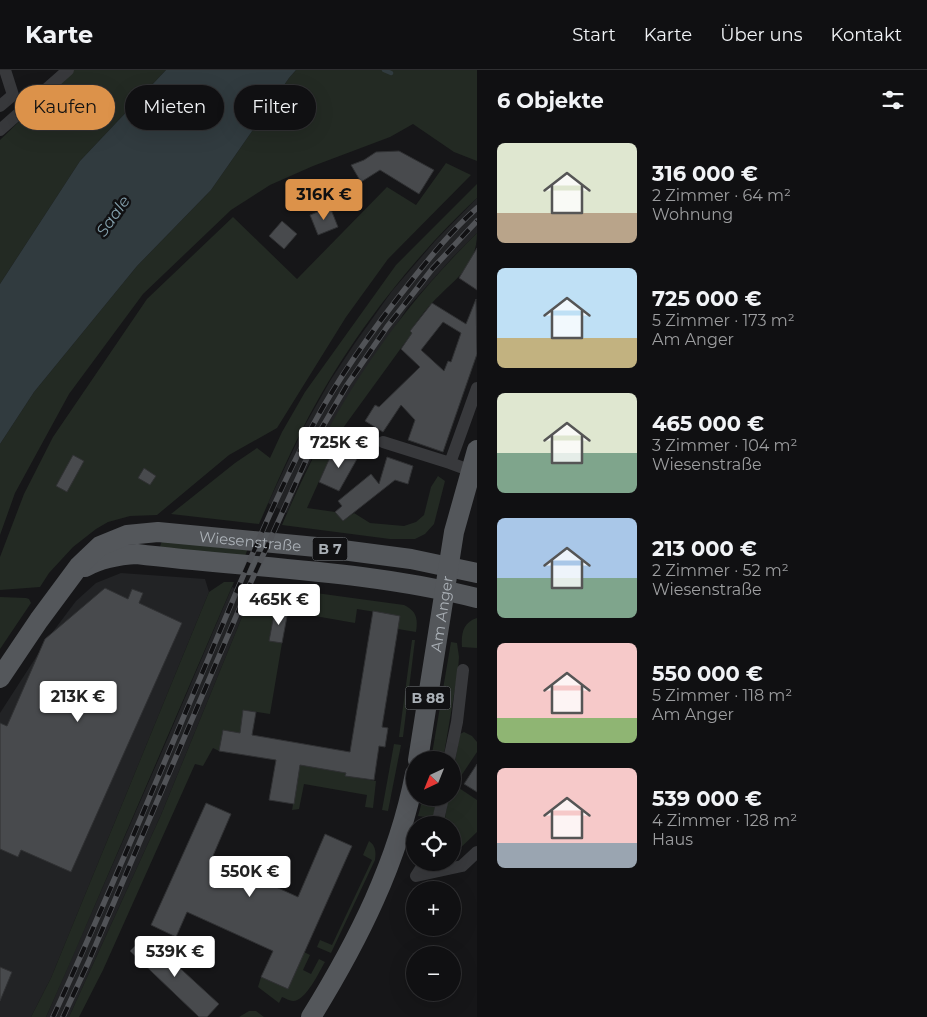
<!DOCTYPE html>
<html lang="de">
<meta charset="utf-8">
<style>
:root{--surface:#101012;--page:#19191b;--text:#f1f3f6;--muted:#9c9d9f;--line:#303032;--accent:#dc924a}
body{margin:0;font-family:Montserrat,sans-serif;background:var(--page);color:var(--text);height:100vh;display:flex;flex-direction:column;font-size:19px;white-space:nowrap}
*{box-sizing:border-box;margin:0}
p{font-size:16px;color:var(--muted)}
.icon{flex:none;width:28px;height:28px;fill:none;stroke:currentColor;stroke-width:2;stroke-linecap:round;stroke-linejoin:round}
.map{position:relative;flex:1;overflow:hidden}
.sheet{display:flex;flex-direction:column;background:var(--surface);width:450px}
.sheet>*{flex:none}
.top-card{position:absolute;left:15px;top:15px;width:386px;height:45px;display:flex;gap:10px}
.needle{width:32px;rotate:223deg}
.buttons{position:absolute;left:406px;top:681px;display:grid;gap:10px}
.buttons a{display:grid;place-items:center;width:55px;height:55px;border-radius:50%;background:var(--surface);box-shadow:0 5px 20px #0002,0 0 0 1px var(--line);font-size:25px}
.price{position:absolute;translate:-50% -42px;padding:0 11px;border-radius:5px;background:#fff;color:#222;font-size:16px;line-height:32px;filter:drop-shadow(0 1px 2px #0008)}
.price::after{content:'';position:absolute;left:50%;top:30px;width:15px;height:11px;margin-left:-8px;background:inherit;clip-path:polygon(0 0,100% 0,50% 100%)}
.price.on{background:var(--accent);color:#111}
ul{padding:0;list-style:none}
li{display:flex;align-items:center;gap:15px;height:125px;padding:0 20px}
li span{display:grid;place-items:center;flex:none;width:140px;height:100px;border-radius:8px;color:#555}
li>.icon{margin-inline-start:auto}
span .icon{width:60px;height:60px;fill:#fffc;stroke-width:1}
li b{font-size:21px}
h2{display:flex;justify-content:space-between;align-items:center;height:60px;padding:0 20px;font-size:21px}
.tag{padding:0 18px;border-radius:22px;background:var(--surface);box-shadow:0 5px 20px #0002,0 0 0 1px var(--line);font-size:18px;line-height:45px}
.tag.on{background:var(--accent);color:#111}
header{display:flex;align-items:center;gap:30px;box-sizing:border-box;height:70px;padding:0 25px;background:var(--surface);border-bottom:1px solid var(--line)}
header strong{font-size:24px}
nav{display:flex;gap:28px;margin-inline-start:auto;font-size:18px}
main{display:flex;flex:1;min-height:0}
.map>svg:first-child{display:block}
</style>
<header>
<strong>Karte</strong>
<nav><a>Start</a><a>Karte</a><a>Über uns</a><a>Kontakt</a></nav>
</header>
<main>
<div class="map">
<svg width="477" height="947" viewBox="0 0 477 947">
<rect width="100%" height="100%" fill="#161618"/>
<path fill="#222325" d="M 477,128 L 477,163 L 453,187 L 408,237 L 324,366 L 301,409 L 287,443 L 268,433 L 304,357 L 330,311 L 355,273 L 392,221 L 435,171 Z
M 121,503 L 205,509 L 209,522 L 51,908 L 31,947 L 0,947 L 0,643 L 49,567 L 76,531 L 96,513 Z
M 232,517 L 251,525 L 161,745 L 69,947 L 46,947 L 163,679 Z"/>
<path fill="#232a23" d="M 72,0 L 166,0 L 80,91 L 0,214 L 0,70 Z
M 296,0 L 477,0 L 477,91 L 454,82 L 413,54 L 390,67 L 313,96 L 270,115 L 231,140 L 143,224 L 69,324 L 15,423 L 0,465 L 0,374 L 34,322 L 137,196 L 211,120 L 289,8 Z
M 446,93 L 471,105 L 388,189 L 346,247 L 277,358 L 229,385 L 157,445 L 130,446 L 108,452 L 96,459 L 73,477 L 49,503 L 40,517 L 0,520 L 0,487 L 24,424 L 53,367 L 147,229 L 233,147 L 297,209 L 387,117 L 416,135 Z
M 477,114 L 477,128 C 410,190 344,276 303,358 C 287,389 273,422 259,454 L 171,444 L 235,393 L 257,378 L 270,388 L 282,362 L 305,322 L 396,195 Z
M 477,163 C 477,198 453,210 432,233 C 424,241 417,252 410,261 L 412,263 L 343,358 L 307,438 L 335,442 L 343,451 L 354,443 L 370,453 L 404,456 L 416,452 L 424,445 L 431,417 L 438,406 L 445,411 L 434,454 L 425,464 L 415,469 L 390,469 L 282,455 C 330,342 389,250 477,163 Z
M 164,470 L 248,478 L 244,489 L 160,477 L 161,473 Z
M 224,512 L 234,512 L 73,886 L 46,947 L 31,947 L 51,908 L 209,522 Z
M 257,515 L 404,535 C 417,541 418,549 416,562 L 398,559 L 400,546 L 357,539 L 355,553 L 275,539 L 269,570 L 282,573 L 270,644 L 244,640 L 240,663 L 223,660 L 219,681 L 213,678 L 203,696 L 195,694 L 103,900 L 79,947 L 69,947 L 161,745 L 251,525 Z
M 0,527 L 26,528 L 29,529 L 31,533 L 0,579 Z
M 477,548 L 477,578 L 462,577 C 461,564 463,552 477,548 Z
M 412,570 L 415,570 L 403,667 L 399,667 Z
M 451,572 L 457,573 L 459,587 L 458,601 L 443,690 L 431,690 Z
M 464,662 L 472,666 L 477,672 L 477,682 L 459,709 L 453,705 L 453,702 L 460,664 Z
M 394,674 L 401,675 L 388,741 L 382,740 Z
M 300,695 L 346,703 L 346,706 L 376,711 L 373,738 L 365,737 L 367,725 L 304,714 L 299,739 L 292,740 Z
M 453,714 L 477,730 L 477,762 L 453,785 L 455,769 L 453,768 L 452,755 L 444,755 L 448,728 L 452,728 Z
M 423,728 L 437,728 L 433,748 L 418,746 Z
M 369,771 C 376,776 376,782 375,790 L 331,883 L 317,877 L 320,870 L 332,875 L 372,790 L 363,785 Z
M 304,882 L 310,885 L 303,900 L 311,904 L 319,889 L 325,892 C 319,902 306,931 293,931 C 290,931 285,928 282,927 L 279,933 L 258,917 L 261,907 L 288,919 Z
M 249,941 L 256,941 L 264,947 L 239,947 Z"/>
<path fill="#313b3f" d="M 166,0 L 296,0 L 289,8 L 211,120 L 137,196 L 34,322 L 0,374 L 0,214 L 80,91 Z"/>
<g fill="none" stroke-linecap="round" stroke-linejoin="round">
<path stroke="#313b3f" stroke-width="4.5" d="M 384,0 L 391,3"/>
</g>
<path fill="#484a4d" stroke="#303133" fill-rule="evenodd" d="M 399,81 L 434,100 L 419,124 L 380,100 L 361,112 L 351,95 L 364,90 L 376,82 Z
M 330,137 L 338,157 L 318,165 L 310,145 Z
M 282,151 L 297,164 L 284,179 L 269,166 Z
M 477,178 L 477,220 L 459,208 Z
M 476,229 L 477,284 L 443,382 L 408,370 L 415,350 L 401,335 L 383,362 L 365,351 L 375,335 L 379,337 L 420,297 L 401,279 L 412,263 L 410,261 L 432,233 L 466,254 ZM 443,252 L 461,263 L 451,292 L 448,291 L 444,301 L 421,280 Z
M 349,377 L 362,380 L 339,421 L 319,412 L 331,385 L 343,391 Z
M 73,385 L 84,391 L 67,422 L 56,416 Z
M 387,387 L 413,396 L 408,414 L 395,410 L 343,451 L 335,442 L 342,436 L 338,431 L 371,404 L 379,414 Z
M 144,398 L 156,406 L 150,415 L 138,408 Z
M 105,518 L 128,529 L 132,519 L 143,523 L 139,533 L 182,553 L 71,802 L 21,780 L 18,787 L 0,779 L 0,653 L 7,656 L 45,569 Z
M 275,539 L 288,541 L 282,573 L 269,571 Z
M 373,541 L 400,546 L 382,657 L 388,658 L 385,677 L 379,676 L 374,710 L 345,706 L 346,703 L 300,695 L 294,734 L 269,730 L 276,690 L 219,681 L 223,660 L 240,663 L 243,640 L 256,642 L 252,665 L 350,682 Z
M 477,694 L 477,722 L 464,714 Z
M 206,733 L 231,744 L 212,788 L 298,827 L 325,764 L 352,776 L 288,919 L 261,907 L 273,881 L 187,842 L 176,867 L 151,855 Z
M 145,866 L 219,934 L 207,947 L 199,947 L 130,881 Z
M 0,897 L 12,902 L 0,931 Z"/>
<g fill="none" stroke-linecap="round" stroke-linejoin="round">
<path stroke="#38393c" stroke-width="12" d="M 0,36 L 13,25 L 5,0
M 0,60 L 68,0
M 383,372 L 450,393 L 477,403
M 450,393 L 477,318
M 449,690 L 457,652 L 463,600
M 437,755 L 443,728
M 416,806 L 462,796 L 477,782
M 416,806 L 425,792"/>
<g stroke="#54575b" stroke-width="20">
<path d="M 85,497 C 101,488 118,485 137,484 C 251,498 366,500 477,528"/>
<path id="s1" d="M 0,608 L 39,550 L 79,496 L 100,476 L 127,465 L 158,462 L 327,478 L 411,489 L 477,503"/>
<path id="s2" d="M 418,690 L 454,462 L 477,380"/>
<path d="M 311,947 C 358,871 398,792 415,704"/>
</g>
<defs>
<path id="rail" d="M 53,947 C 108,828 158,707 209,587 C 242,509 274,429 313,355 C 341,303 376,255 412,210 C 432,185 453,159 477,138
M 63,947 L 88,893 L 246,523 L 316,368 L 347,315 L 387,257 L 433,198 L 477,151"/>
</defs>
<use href="#rail" stroke="#515357" stroke-width="5.5"/>
<use href="#rail" stroke="#111113" stroke-width="4" stroke-dasharray="11" stroke-linecap="butt"/>
</g>
<g text-anchor="middle" dominant-baseline="central" stroke-width="5" stroke-linejoin="round" paint-order="stroke">
<g fill="#111113" stroke="#7c8085" stroke-width="1">
<rect x="312.5" y="467.5" width="35" height="23" rx="4"/>
<rect x="405.5" y="616.5" width="45" height="23" rx="4"/>
</g>
<g font-size="14" font-weight="bold" fill="#aab0b6">
<text x="330" y="479">B 7</text>
<text x="428" y="628">B 88</text>
</g>
<g font-size="15" fill="#aab0b6" stroke="#111113">
<text stroke="none"><textPath href="#s1" startOffset="319">Wiesenstraße</textPath></text>
<text stroke="none"><textPath href="#s2" startOffset="148">Am Anger</textPath></text>
</g>
<g font-size="16" font-style="italic" fill="#85a1ad" stroke="#111113">
<text transform="translate(113 146) rotate(-55)">Saale</text>
</g>
</g>
</svg>
<div class="buttons">
<a><svg class="needle" viewBox="-14 -14 28 28"><path d="M0-13l5 13h-10z" fill="#e53935"/><path d="M0 13l5-13h-10z" fill="#9c9d9f"/></svg></a>
<a><svg class="icon" aria-label="locate" viewBox="0 0 24 24"><circle cx="12" cy="12" r="6"/><path d="M12 2v4M12 18v4M2 12h4M18 12h4"/></svg></a>
<a>+</a>
<a>−</a>
</div>
<b class="price on" style="left:324px;top:151px">316K €</b>
<b class="price" style="left:339px;top:399px">725K €</b>
<b class="price" style="left:279px;top:556px">465K €</b>
<b class="price" style="left:78px;top:653px">213K €</b>
<b class="price" style="left:250px;top:828px">550K €</b>
<b class="price" style="left:175px;top:908px">539K €</b>
<div class="top-card">
<a class="tag on">Kaufen</a>
<a class="tag">Mieten</a>
<a class="tag">Filter</a>
</div>
</div>
<section class="sheet">
<h2>6 Objekte<svg class="icon" aria-label="filters" viewBox="0 0 24 24"><path d="M4 7h16M4 17h16"/><circle cx="9" cy="7" r="2"/><circle cx="15" cy="17" r="2"/></svg></h2>
<ul>
<li><span style="background:linear-gradient(#dfe7d0 70%,#b9a48a 0)"><svg class="icon" aria-label="home" viewBox="0 0 24 24"><path d="M3 11l9-7 9 7M6 9v11h12V9"/></svg></span><div><b>316 000 €</b><p>2 Zimmer · 64 m²</p><p>Wohnung</p></div></li>
<li><span style="background:linear-gradient(#bfe0f5 70%,#c2b280 0)"><svg class="icon" aria-label="home" viewBox="0 0 24 24"><path d="M3 11l9-7 9 7M6 9v11h12V9"/></svg></span><div><b>725 000 €</b><p>5 Zimmer · 173 m²</p><p>Am Anger</p></div></li>
<li><span style="background:linear-gradient(#dfe7d0 60%,#7fa58c 0)"><svg class="icon" aria-label="home" viewBox="0 0 24 24"><path d="M3 11l9-7 9 7M6 9v11h12V9"/></svg></span><div><b>465 000 €</b><p>3 Zimmer · 104 m²</p><p>Wiesenstraße</p></div></li>
<li><span style="background:linear-gradient(#a9c7e8 60%,#7fa58c 0)"><svg class="icon" aria-label="home" viewBox="0 0 24 24"><path d="M3 11l9-7 9 7M6 9v11h12V9"/></svg></span><div><b>213 000 €</b><p>2 Zimmer · 52 m²</p><p>Wiesenstraße</p></div></li>
<li><span style="background:linear-gradient(#f6c9c9 75%,#8fb573 0)"><svg class="icon" aria-label="home" viewBox="0 0 24 24"><path d="M3 11l9-7 9 7M6 9v11h12V9"/></svg></span><div><b>550 000 €</b><p>5 Zimmer · 118 m²</p><p>Am Anger</p></div></li>
<li><span style="background:linear-gradient(#f6c9c9 75%,#9aa5b1 0)"><svg class="icon" aria-label="home" viewBox="0 0 24 24"><path d="M3 11l9-7 9 7M6 9v11h12V9"/></svg></span><div><b>539 000 €</b><p>4 Zimmer · 128 m²</p><p>Haus</p></div></li>
</ul>
</section>
</main>
